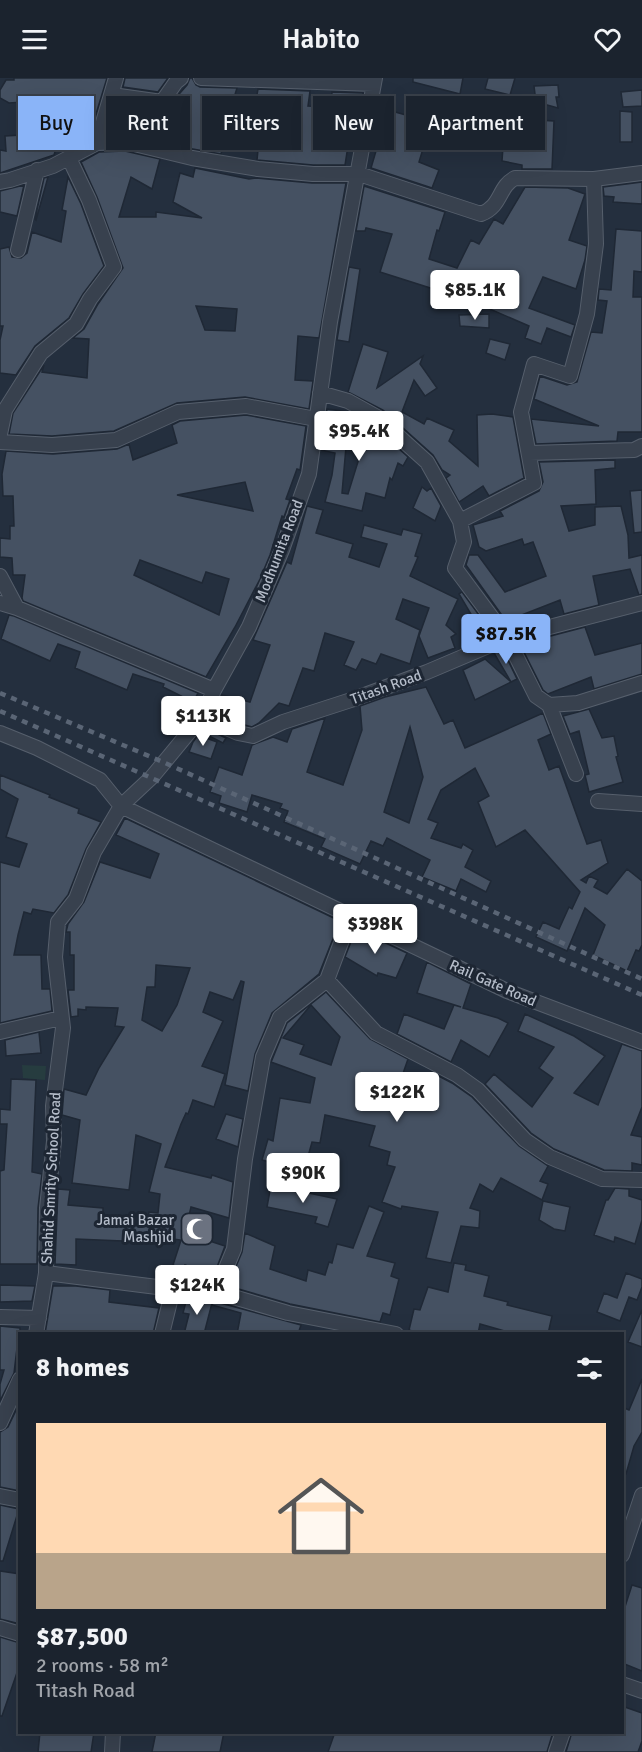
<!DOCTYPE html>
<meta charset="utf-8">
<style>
:root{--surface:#1b232e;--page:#242b36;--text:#f1f3f6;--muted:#a0a4aa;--line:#39404a;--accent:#8ab4f8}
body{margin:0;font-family:Signika,sans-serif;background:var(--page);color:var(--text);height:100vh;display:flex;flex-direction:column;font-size:22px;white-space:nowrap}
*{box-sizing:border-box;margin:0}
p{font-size:20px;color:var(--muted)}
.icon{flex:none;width:33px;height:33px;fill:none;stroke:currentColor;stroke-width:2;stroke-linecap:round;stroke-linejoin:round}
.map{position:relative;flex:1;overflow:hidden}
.side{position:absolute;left:18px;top:1254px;width:606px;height:402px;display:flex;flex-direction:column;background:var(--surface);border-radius:0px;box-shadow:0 6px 24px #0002,0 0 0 2px var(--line)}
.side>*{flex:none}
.hud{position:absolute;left:18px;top:18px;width:606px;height:54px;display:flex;gap:12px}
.price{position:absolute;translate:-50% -51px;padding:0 14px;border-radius:6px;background:#fff;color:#222;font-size:20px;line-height:39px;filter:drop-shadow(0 2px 3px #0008)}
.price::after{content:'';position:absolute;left:50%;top:36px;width:18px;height:14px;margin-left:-9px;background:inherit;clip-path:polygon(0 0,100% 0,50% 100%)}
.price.on{background:var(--accent);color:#111}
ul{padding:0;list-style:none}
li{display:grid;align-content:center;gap:12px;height:318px;padding:0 18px}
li+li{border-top:2px solid var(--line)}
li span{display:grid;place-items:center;height:186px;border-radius:0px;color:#555}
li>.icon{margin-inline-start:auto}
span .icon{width:108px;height:108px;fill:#fffc;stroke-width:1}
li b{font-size:26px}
h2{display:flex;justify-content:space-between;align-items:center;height:72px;padding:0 18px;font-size:26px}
.chip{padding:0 21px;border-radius:0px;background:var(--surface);box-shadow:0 6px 24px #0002,0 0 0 2px var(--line);font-size:21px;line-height:54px}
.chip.on{background:var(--accent);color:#111}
header{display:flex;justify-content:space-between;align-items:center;height:78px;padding:0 18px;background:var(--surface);font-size:27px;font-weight:600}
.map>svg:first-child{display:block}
</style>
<header><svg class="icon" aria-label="menu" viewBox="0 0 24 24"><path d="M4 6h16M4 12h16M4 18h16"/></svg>Habito<svg class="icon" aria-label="heart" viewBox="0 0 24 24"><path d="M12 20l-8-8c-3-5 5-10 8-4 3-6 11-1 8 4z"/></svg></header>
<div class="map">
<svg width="642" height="1674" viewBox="0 0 642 1674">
<rect width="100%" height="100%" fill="#242f3e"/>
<path fill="#263c3f" d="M 22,987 L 46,988 L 45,1002 L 23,1000 Z"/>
<path fill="#455162" stroke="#1f2835" stroke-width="1.5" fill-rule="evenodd" d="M 14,0 L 107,0 L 89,59 L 74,67 L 76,57 L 61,54 L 54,77 L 0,95 L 0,72 L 6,73 L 5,58 L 21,57 L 23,24 L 9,25 L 0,20 L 0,12 L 6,2 L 14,2 Z
M 125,0 L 168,0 L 158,14 L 123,9 Z
M 190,0 L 192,0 L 196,7 L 200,9 L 237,10 L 230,33 L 253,38 L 258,11 L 310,13 L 308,28 L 331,29 L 332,14 L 363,15 L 363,17 L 356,17 L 345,87 L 313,87 L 257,82 L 259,62 L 227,53 L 221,76 L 187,70 L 189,63 L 167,56 L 165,64 L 147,60 L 149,53 L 129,48 L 125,55 L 109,56 L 118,27 L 165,32 L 187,7 Z
M 413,0 L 463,0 L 460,16 L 413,4 Z
M 488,0 L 515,0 L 510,17 L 485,11 Z
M 558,7 L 559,19 L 556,19 L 558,30 L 536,24 L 534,8 Z
M 642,12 L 642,28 L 623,29 L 621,14 Z
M 459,18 L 474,22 L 471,33 L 456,30 Z
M 388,32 L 431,44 L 419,84 L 439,92 L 432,110 L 371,90 Z
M 620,33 L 632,34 L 632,64 L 620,64 Z
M 505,40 L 554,43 L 552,91 L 522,91 L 522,87 L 502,83 Z
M 125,73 L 160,81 L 152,111 L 131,99 L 119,139 L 156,139 L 156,134 L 202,140 L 173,124 L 180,95 L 193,99 L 195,90 L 249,101 L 256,100 L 312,105 L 346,105 L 319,260 L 298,258 L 295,302 L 313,303 L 309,331 L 245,319 L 177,325 L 114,353 L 52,358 L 9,356 L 13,335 L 44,287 L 42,294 L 87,300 L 89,261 L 73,260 L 84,251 L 98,226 L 123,190 L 97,119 L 81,84 L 99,74 ZM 196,228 L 237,231 L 235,253 L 205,252 Z
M 48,99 L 36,142 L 35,141 L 44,100 Z
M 68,99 L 81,126 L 104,188 L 83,216 L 69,240 L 35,268 L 16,297 L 0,295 L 0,262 L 3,248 L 0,248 L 0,171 L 9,169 L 12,179 L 21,180 L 27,175 L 32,154 L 61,164 L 66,133 L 62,132 Z
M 642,104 L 642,126 L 613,124 L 614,119 L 604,118 L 603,109 Z
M 24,107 L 17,138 L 0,134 L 0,113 Z
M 364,108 L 445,134 L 439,153 L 437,152 L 429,181 L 457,190 L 471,162 L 479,166 L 494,141 L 503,146 L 525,109 L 568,110 L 585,116 L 569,162 L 587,168 L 585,182 L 576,211 L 543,199 L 529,230 L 575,247 L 571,259 L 547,250 L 541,266 L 525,260 L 529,248 L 444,211 L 443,214 L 380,194 L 392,156 L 366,150 L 365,153 L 356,153 Z
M 616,151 L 642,153 L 642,194 L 634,193 L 633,219 L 642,219 L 642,354 L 618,354 L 617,363 L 536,366 L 531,341 L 599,348 L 534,321 L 540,298 L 567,307 L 577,304 L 591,254 L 602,255 L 607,223 L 598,222 L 599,211 L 611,212 Z
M 349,189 L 360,191 L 349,264 L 337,262 Z
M 489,236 L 489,250 L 460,248 L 459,237 Z
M 490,261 L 510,266 L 505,282 L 486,275 Z
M 363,266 L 388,274 L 377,310 L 423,278 L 420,286 L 437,310 L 425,318 L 414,302 L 402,334 L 424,346 L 427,340 L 454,352 L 449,363 L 478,388 L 477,337 L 492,336 L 513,339 L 524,400 L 489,418 L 483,408 L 459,424 L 446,400 L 450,397 L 442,392 L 433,377 L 383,332 L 348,314 Z
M 327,331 L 349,334 L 342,415 L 348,416 L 370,345 L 408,379 L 403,388 L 398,385 L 392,402 L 390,400 L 385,420 L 366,415 L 362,433 L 325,424 L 332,397 L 335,375 L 321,372 Z
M 246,337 L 306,348 L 300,392 L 297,391 L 286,421 L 290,422 L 284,439 L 282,438 L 270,477 L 260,501 L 235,549 L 206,599 L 23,523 L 22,520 L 25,497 L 13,497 L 12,480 L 0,479 L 0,460 L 10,461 L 10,448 L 14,448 L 13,418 L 3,418 L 2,396 L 6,373 L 53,376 L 117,371 L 129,366 L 133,382 L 177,365 L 172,347 L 180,343 ZM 245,404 L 253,433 L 177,417 ZM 140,482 L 202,505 L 206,494 L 229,501 L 219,537 L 134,497 Z
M 615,382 L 615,390 L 595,392 L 596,426 L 561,428 L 569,453 L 595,447 L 595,429 L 621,428 L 628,457 L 629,480 L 642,477 L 642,516 L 639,517 L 630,491 L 593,498 L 599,527 L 564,536 L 560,522 L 506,543 L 466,487 L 469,477 L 478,477 L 505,514 L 546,498 L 533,464 L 524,467 L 522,461 L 486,473 L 479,469 L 473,447 L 503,438 L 500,433 L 539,413 L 543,404 L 539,384 Z
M 422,409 L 427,413 L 431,410 L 441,428 L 435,443 L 413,430 Z
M 642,412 L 642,454 L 634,455 L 630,413 Z
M 307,428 L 323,432 L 316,455 L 353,466 L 349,479 L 379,489 L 387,466 L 361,459 L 364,447 L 401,457 L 403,451 L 422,456 L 415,478 L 418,479 L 410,498 L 458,521 L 446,547 L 456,556 L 451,559 L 455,570 L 428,580 L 419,558 L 429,530 L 403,521 L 396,541 L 420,552 L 410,586 L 381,576 L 376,586 L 362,581 L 356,592 L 344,587 L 354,564 L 325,555 L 314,593 L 303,590 L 289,628 L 279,625 L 259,645 L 252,649 L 241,646 L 216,635 L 222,617 L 250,624 L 270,567 L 253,562 L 287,484 L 291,486 Z
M 462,514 L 493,556 L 485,560 L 459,516 Z
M 9,537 L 14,538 L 198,615 L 193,624 L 163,609 L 164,606 L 133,596 L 127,612 L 75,590 L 80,574 L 58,566 L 50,583 L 1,561 Z
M 585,549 L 595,577 L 642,565 L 642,596 L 594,611 L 591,599 L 548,616 L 543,612 L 520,566 Z
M 503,572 L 517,601 L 511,604 L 494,575 Z
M 485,581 L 511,604 L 475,622 L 463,592 Z
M 426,609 L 444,646 L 453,642 L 465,670 L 543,635 L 551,656 L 538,662 L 549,692 L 559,688 L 587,766 L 601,762 L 608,785 L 581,802 L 586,805 L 589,798 L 598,802 L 594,809 L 607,816 L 627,791 L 642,803 L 642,867 L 639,873 L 636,872 L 627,893 L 593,877 L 605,847 L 585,830 L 567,873 L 536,859 L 543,844 L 559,851 L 569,829 L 572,831 L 580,814 L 525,752 L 496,769 L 478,724 L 489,718 L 475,690 L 441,712 L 428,741 L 438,745 L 431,760 L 461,770 L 463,766 L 473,772 L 465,789 L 491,803 L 486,814 L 461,801 L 456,813 L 422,799 L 430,782 L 387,760 L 383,768 L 371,763 L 360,786 L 321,769 L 325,761 L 284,744 L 288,733 L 280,730 L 282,726 L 252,717 L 247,734 L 219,725 L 221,718 L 210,714 L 219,689 L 242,697 L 252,667 L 273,659 L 287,664 L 292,651 L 325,640 L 307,694 L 343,707 L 362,652 L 360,628 L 385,619 ZM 410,649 L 423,699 L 409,745 L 384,734 Z
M 589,631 L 602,660 L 614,658 L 618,678 L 616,679 L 623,704 L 589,714 L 585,697 L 589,696 L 579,653 L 570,656 L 563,638 Z
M 211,653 L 226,660 L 223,665 L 209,658 Z
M 198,657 L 217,664 L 211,681 L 189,674 L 193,664 Z
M 0,697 L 50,717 L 49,719 L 79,731 L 78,735 L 101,744 L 86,771 L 68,817 L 54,835 L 33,831 L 31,836 L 24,834 L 18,857 L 14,877 L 41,877 L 42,911 L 50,911 L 52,933 L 0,945 L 0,784 L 19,789 L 27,766 L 6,759 L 18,721 L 0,711 Z
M 125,740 L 340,843 L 319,896 L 272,935 L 255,976 L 248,1013 L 225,1007 L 244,904 L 241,903 L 233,922 L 210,914 L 203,934 L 223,943 L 202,988 L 225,996 L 214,1029 L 193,1022 L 188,1036 L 186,1035 L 181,1046 L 165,1089 L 211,1100 L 212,1097 L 233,1104 L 229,1140 L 191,1129 L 185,1155 L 225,1168 L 214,1197 L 185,1187 L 184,1191 L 173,1187 L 181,1162 L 124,1154 L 123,1163 L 76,1161 L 76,1187 L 55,1186 L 58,1111 L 70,1112 L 68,1127 L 103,1130 L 103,1142 L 114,1143 L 114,1146 L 147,1147 L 149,1134 L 158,1135 L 160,1116 L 149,1114 L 161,1066 L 136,1057 L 129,1112 L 72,1105 L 80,1042 L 62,1037 L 64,1011 L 86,1017 L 99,990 L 124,949 L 115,948 L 118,930 L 86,929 L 86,932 L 78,931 L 78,938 L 71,939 L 68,912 L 74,912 L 74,877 L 70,877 L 70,854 L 66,854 L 68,846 L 84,824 L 100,784 L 150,800 L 159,776 L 116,757 ZM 156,887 L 190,890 L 177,927 L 162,953 L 142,942 L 147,909 L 155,909 Z
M 356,851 L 407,875 L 396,900 L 378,895 L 377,898 L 345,879 Z
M 427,884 L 471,906 L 463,930 L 498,940 L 508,945 L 489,979 L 461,962 L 451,984 L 397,956 L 404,936 L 444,951 L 454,927 L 461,929 L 417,915 Z
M 326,914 L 370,961 L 408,981 L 399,1007 L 423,1014 L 431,994 L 452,1005 L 472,1019 L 519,1068 L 548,1088 L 540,1103 L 548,1106 L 542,1122 L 501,1100 L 493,1114 L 480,1106 L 470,1130 L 480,1133 L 479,1150 L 461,1148 L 451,1185 L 426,1180 L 438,1134 L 402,1128 L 401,1131 L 382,1124 L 395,1089 L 387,1087 L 390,1074 L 369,1068 L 375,1048 L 325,1037 L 320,1065 L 312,1064 L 304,1093 L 262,1082 L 268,1061 L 273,1063 L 280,1020 L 310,1025 L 315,1000 L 271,984 L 272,982 L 287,945 ZM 311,927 L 340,959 L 331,987 L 300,976 L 304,967 L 283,960 Z
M 525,936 L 574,958 L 605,978 L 574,1015 L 598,1027 L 622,966 L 642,973 L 642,1029 L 631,1057 L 642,1059 L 642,1087 L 632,1085 L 632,1093 L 604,1092 L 554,1071 L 531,1055 L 485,1006 L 494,996 L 532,1029 L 553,1000 L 539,990 L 554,969 L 518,953 Z
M 39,954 L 41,975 L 6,978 L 5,962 Z
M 11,1001 L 36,1002 L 32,1094 L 42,1096 L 38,1130 L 37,1186 L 0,1186 L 0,1093 L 4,1092 L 7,1046 L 0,1046 L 0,1031 L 10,1032 Z
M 226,1036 L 243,1041 L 238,1069 L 216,1061 Z
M 271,1107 L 337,1121 L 328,1149 L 315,1145 L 317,1139 L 267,1129 Z
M 615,1110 L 629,1111 L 629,1118 L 642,1122 L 642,1142 L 635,1166 L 615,1159 L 614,1164 L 594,1157 L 606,1122 L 608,1122 Z
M 543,1123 L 570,1129 L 565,1153 L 554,1151 L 539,1142 Z
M 369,1128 L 384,1134 L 367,1178 L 395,1185 L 391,1198 L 399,1201 L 390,1237 L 383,1235 L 380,1244 L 290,1226 L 228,1208 L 242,1174 L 245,1155 L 275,1168 L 270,1191 L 306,1203 L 308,1192 L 325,1197 L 329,1184 L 332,1185 L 337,1166 L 353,1170 Z
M 454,1185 L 466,1187 L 465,1192 L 489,1198 L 484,1218 L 508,1224 L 507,1227 L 552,1238 L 548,1256 L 515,1256 L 480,1246 L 478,1256 L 421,1256 L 409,1252 L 414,1231 L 420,1232 L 428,1209 L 448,1214 Z
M 626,1195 L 642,1201 L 642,1209 L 637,1222 L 629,1219 L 620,1243 L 597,1234 L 604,1215 L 617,1220 Z
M 0,1207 L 35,1208 L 32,1223 L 0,1224 Z
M 53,1208 L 76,1208 L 110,1212 L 109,1224 L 159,1230 L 153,1256 L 45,1256 Z
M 187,1220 L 212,1225 L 204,1256 L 184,1256 L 189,1236 L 183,1235 Z
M 213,1223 L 301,1247 L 298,1256 L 237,1256 L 241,1235 L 212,1227 Z
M 642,1232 L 642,1269 L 628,1264 Z
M 0,1248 L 20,1250 L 20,1271 L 17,1270 L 14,1295 L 0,1323 L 0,1306 L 4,1292 L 0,1292 Z
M 642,1301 L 642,1354 L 634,1368 L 626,1396 L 622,1396 L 622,1329 L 629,1332 Z
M 20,1324 L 20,1413 L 0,1409 L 0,1354 L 8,1349 Z
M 0,1427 L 19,1431 L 3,1483 L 0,1483 Z
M 0,1493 L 20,1496 L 20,1546 L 0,1541 Z
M 632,1507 L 642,1510 L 642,1593 L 622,1585 L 622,1538 Z
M 0,1559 L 20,1565 L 20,1586 L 2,1638 L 0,1638 Z
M 622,1628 L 642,1635 L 642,1663 L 638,1674 L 566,1674 L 572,1654 L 622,1654 Z
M 40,1654 L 94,1654 L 91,1674 L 38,1674 Z
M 156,1654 L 224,1654 L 220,1674 L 152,1674 Z
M 335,1654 L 553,1654 L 547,1674 L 328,1674 Z"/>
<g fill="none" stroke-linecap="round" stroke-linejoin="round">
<defs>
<path id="minor" d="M 201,0 L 374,6
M 112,17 L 162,24 L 176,4 L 181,0
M 97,65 L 116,0
M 0,104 L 10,102 L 53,88 L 97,65 L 126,64 L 192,80 L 258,91 L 313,96 L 359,96 L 481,136 C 502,128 498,109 515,100 L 594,101 L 642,95
M 18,172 L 37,92
M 320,315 L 348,323 L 377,339 L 427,384 L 460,443 L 464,464 L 455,490 L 507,560 L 536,618 L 549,627 L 576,696
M 0,356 L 5,332 L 41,275 L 76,246 L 90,221 L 114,189 L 89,122 L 69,80
M 0,364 L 52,367 L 116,362 L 178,334 L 246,328 L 316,341
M 529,375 L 634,372 L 642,368
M 460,443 L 534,405 L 521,334 L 534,286 L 570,298 L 587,236 L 596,166 L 594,101
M 0,498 L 17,530
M 0,525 L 17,530 L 214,612
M 549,627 L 578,625 L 642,605
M 202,639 L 238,655 L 253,658 L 283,644 L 351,622 L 427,594 L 507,560 L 642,525
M 0,655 L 37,670 L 100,702 L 121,728 L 507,913 L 642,964
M 598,723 L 642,726
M 351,838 L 327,902 L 280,939 L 263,979 L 245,1081 L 234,1171 L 219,1207 L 206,1211 L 288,1235 L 396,1256
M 327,902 L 376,955 L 457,997 L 478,1012 L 525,1062 L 550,1079 L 602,1101 L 642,1102
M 0,954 L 61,940
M 173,1211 L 206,1211
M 0,1239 L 39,1240
M 36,1256 L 46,1195
M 162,1256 L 173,1211 L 46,1195 L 47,1130 L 54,1063 L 53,1028 L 63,950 L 55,879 L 58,844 L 76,821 L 94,774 L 121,728 L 152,699 L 204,636 L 214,612 L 249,549 L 282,472 L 309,396 L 330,244 L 375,0
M 0,1345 L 20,1301
M 0,1418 L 20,1422
M 622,1477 L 642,1417
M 0,1550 L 20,1556
M 622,1606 L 642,1613
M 112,1674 L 113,1654
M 556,1674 L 563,1654"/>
</defs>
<use href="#minor" stroke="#565f6c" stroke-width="16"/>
<use href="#minor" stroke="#38414e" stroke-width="14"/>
<path stroke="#5a6575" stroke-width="4.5" stroke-dasharray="6 6" stroke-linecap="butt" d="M 0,615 L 163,684 L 642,901
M 0,633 L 642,917"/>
</g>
<defs>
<symbol id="mosque-square" viewBox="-11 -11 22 22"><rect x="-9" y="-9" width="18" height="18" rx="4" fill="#6b7280" stroke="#1d2633"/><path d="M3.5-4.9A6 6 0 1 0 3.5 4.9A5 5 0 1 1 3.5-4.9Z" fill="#fff"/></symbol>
</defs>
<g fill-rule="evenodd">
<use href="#mosque-square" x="178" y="1132" width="38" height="38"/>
</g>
<g text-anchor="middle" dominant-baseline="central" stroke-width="6" stroke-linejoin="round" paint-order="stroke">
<g font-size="15" fill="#b4bcc9" stroke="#1d2633">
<text transform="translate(279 473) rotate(-69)">Modhumita Road</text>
<text transform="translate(386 609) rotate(-20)">Titash Road</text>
<text transform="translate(493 905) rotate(24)">Rail Gate Road</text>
<text transform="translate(51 1100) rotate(-87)">Shahid Smrity School Road</text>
</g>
<g font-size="15" fill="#b4bcc9" stroke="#1d2633" text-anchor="end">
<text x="174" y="1142">Jamai Bazar<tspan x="174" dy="17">Mashjid</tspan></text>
</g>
</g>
</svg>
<b class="price" style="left:475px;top:243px">$85.1K</b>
<b class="price" style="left:359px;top:384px">$95.4K</b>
<b class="price on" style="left:506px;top:587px">$87.5K</b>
<b class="price" style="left:203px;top:669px">$113K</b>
<b class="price" style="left:375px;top:877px">$398K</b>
<b class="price" style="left:397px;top:1045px">$122K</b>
<b class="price" style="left:303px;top:1126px">$90K</b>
<b class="price" style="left:197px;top:1238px">$124K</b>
<div class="hud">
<a class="chip on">Buy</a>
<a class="chip">Rent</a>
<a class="chip">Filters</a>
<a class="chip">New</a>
<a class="chip">Apartment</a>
</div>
<section class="side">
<h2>8 homes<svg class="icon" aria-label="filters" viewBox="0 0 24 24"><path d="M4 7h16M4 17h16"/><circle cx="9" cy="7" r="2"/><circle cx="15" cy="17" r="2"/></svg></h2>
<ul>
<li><span style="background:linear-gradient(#ffd9b3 70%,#b9a48a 0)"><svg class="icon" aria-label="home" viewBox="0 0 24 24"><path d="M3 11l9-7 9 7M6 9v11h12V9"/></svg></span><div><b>$87,500</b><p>2 rooms · 58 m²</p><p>Titash Road</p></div></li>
</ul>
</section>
</div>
